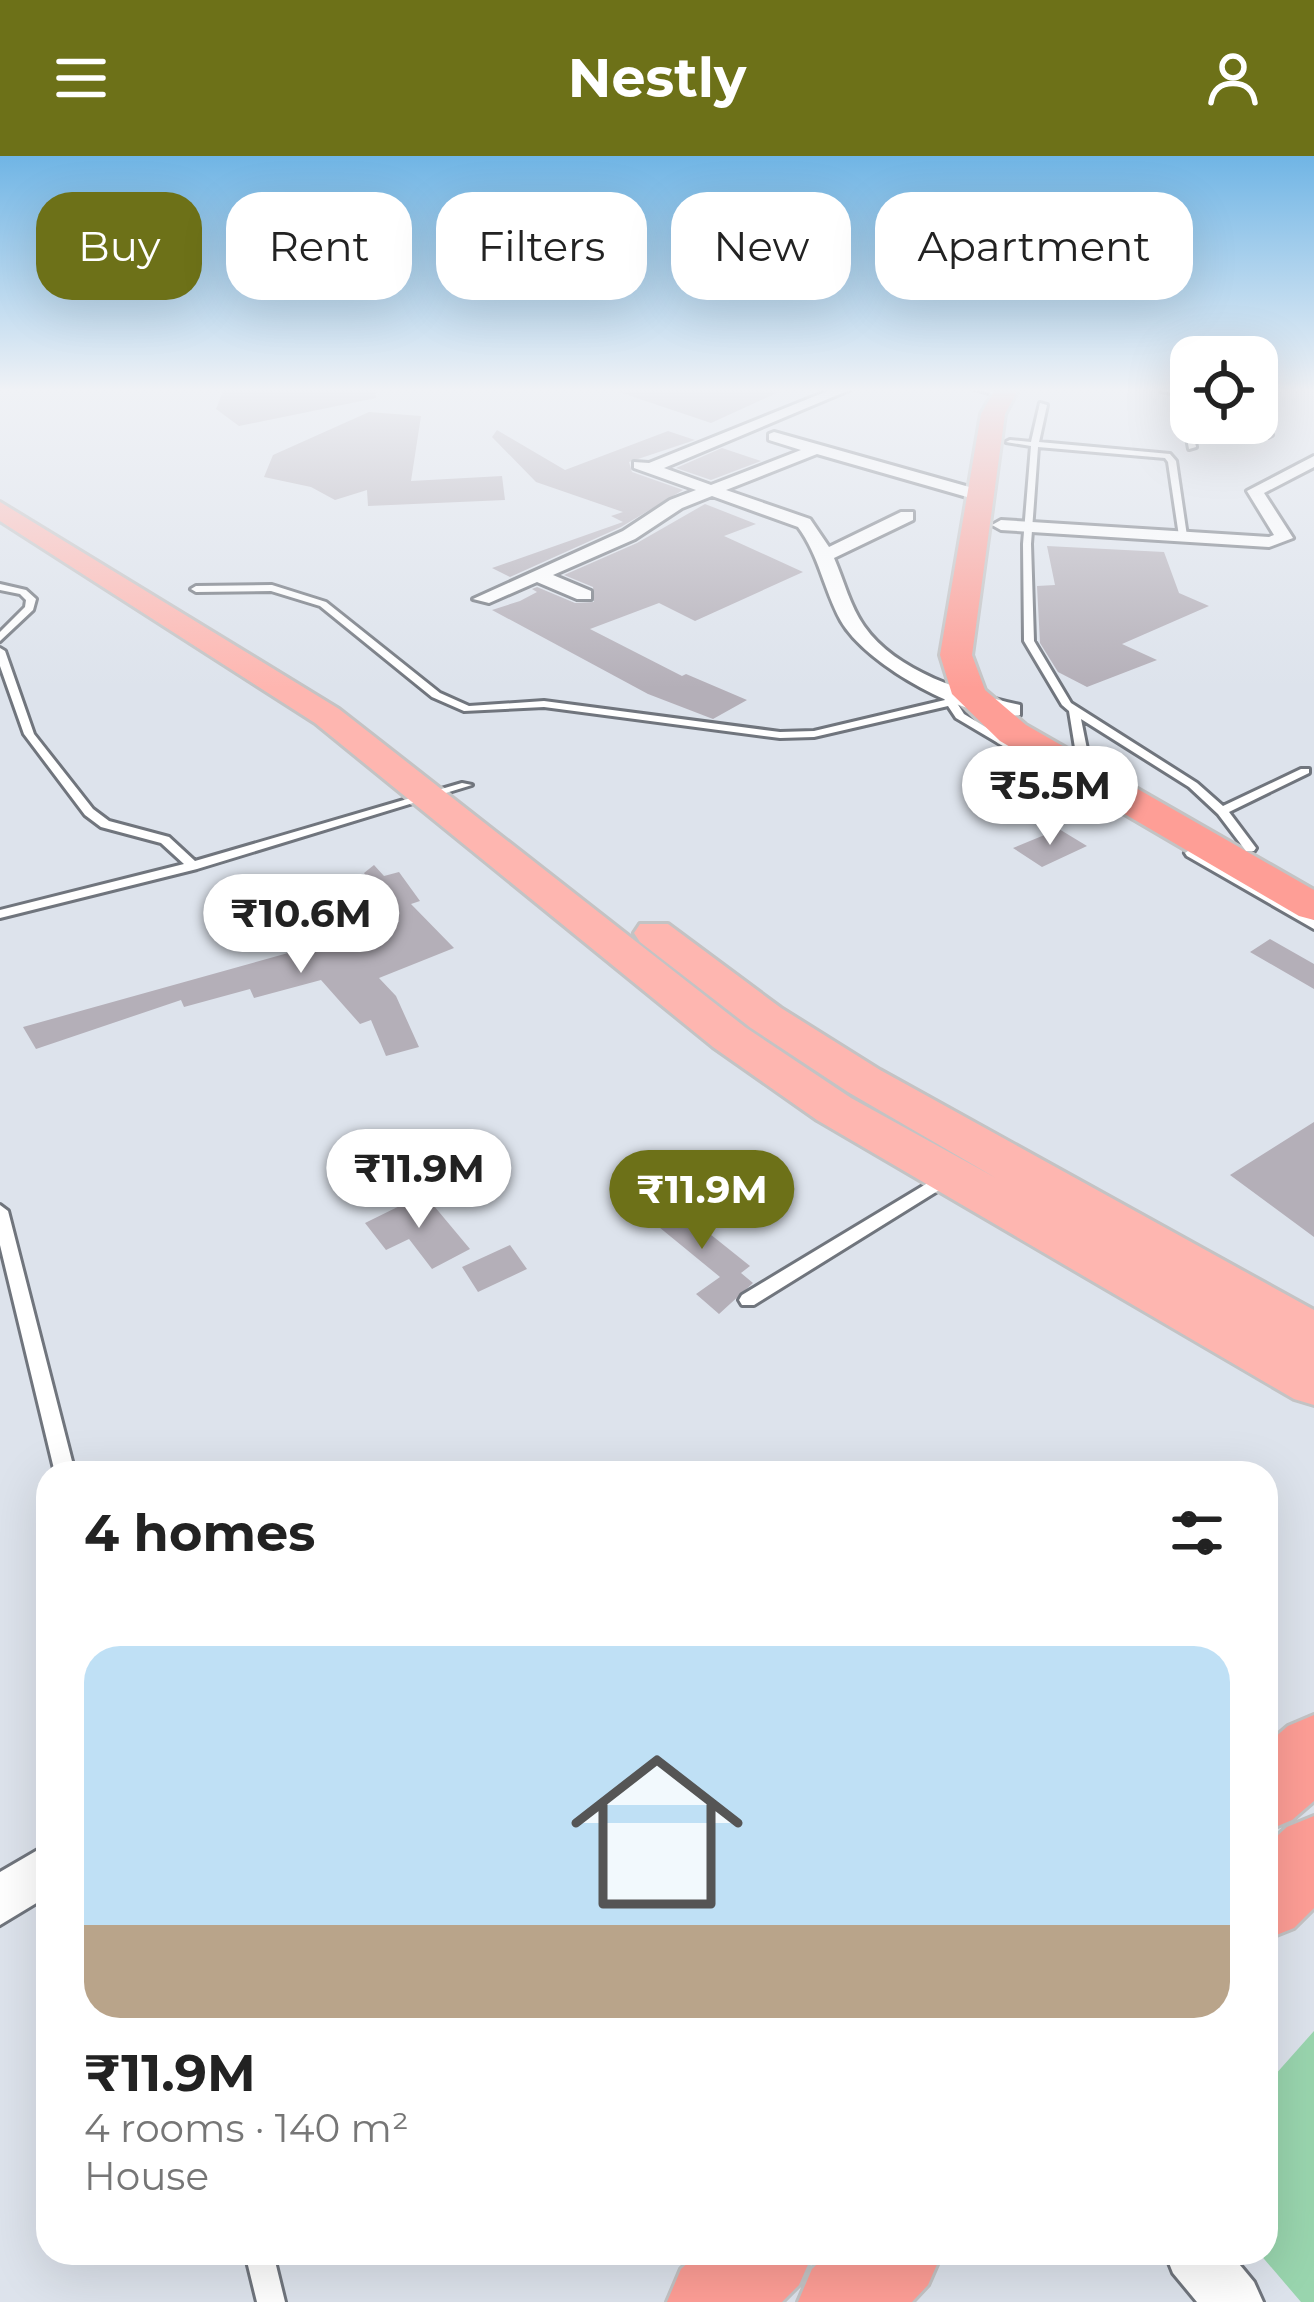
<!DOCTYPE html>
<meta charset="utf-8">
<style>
:root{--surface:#fff;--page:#f2f2f2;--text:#222;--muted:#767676;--accent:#6d7118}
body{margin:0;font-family:Montserrat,sans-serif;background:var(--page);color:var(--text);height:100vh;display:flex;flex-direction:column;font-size:45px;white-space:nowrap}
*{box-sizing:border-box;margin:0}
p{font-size:39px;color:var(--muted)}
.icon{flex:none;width:66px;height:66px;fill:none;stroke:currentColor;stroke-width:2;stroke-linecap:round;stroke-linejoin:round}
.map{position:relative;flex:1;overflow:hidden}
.panel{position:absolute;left:36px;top:1305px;width:1242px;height:804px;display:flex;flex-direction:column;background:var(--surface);border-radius:36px;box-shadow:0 12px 48px #0002}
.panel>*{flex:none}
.hud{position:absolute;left:36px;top:36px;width:1242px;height:108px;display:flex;gap:24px}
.controls{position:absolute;left:1170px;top:180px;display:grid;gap:24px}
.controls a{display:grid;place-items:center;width:108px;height:108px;border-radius:24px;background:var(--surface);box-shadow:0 12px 48px #0002;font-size:60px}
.price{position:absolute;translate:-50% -102px;padding:0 27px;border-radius:42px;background:#fff;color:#222;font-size:39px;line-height:78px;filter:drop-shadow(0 3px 6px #0008)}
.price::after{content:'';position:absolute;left:50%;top:72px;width:36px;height:27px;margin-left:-18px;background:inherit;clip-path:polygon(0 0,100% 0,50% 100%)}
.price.current{background:var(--accent);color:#fff}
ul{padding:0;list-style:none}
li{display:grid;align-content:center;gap:24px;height:636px;padding:0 48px}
li span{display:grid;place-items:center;height:372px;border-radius:36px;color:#555}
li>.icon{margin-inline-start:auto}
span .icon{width:216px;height:216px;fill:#fffc;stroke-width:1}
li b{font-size:51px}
h2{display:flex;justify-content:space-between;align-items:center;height:144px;padding:0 48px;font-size:51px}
.chip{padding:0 42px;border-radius:36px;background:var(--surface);box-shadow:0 12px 48px #0002;font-size:42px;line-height:108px}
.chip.current{background:var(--accent);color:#fff}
header{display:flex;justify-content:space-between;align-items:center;height:156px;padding:0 48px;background:var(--accent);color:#fff;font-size:54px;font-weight:700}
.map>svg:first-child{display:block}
</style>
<header><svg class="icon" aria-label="menu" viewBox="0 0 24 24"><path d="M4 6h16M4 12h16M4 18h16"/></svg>Nestly<svg class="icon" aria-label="person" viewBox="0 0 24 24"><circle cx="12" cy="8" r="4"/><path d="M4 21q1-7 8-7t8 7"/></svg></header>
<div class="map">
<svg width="1314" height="2146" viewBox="0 0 1314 2146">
<rect width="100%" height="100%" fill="#dde3ec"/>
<path fill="#99d5ae" d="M 1314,1875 L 1314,2146 L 1301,2146 L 1259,2097 L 1266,2097 L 1266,1929 Z"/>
<path fill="#b4afb8" d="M 283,232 L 375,232 L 376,242 L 239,270 L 216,253 L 224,233 Z
M 619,232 L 783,232 L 783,234 L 711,267 L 619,236 Z
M 369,256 L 421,260 L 411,325 L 502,320 L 505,344 L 368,350 L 367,334 L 335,344 L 311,331 L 264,321 L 273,299 Z
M 497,274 L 565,314 L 668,275 L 695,284 L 629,306 L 632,316 L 683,334 L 621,371 L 510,421 L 492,412 L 623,366 L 611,360 L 623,356 L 536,326 L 492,281 Z
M 722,292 L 761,305 L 711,324 L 676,312 Z
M 705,348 L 756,368 L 724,380 L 803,416 L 695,465 L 659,447 L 590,473 L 682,520 L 686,518 L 747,544 L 713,563 L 648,538 L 492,454 L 520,445 L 537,436 L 532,433 L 537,431 L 575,447 L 594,446 L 593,431 L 564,419 L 637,387 Z
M 1047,390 L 1164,396 L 1179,437 L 1209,450 L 1122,488 L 1157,504 L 1087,531 L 1058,516 L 1040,487 L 1037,430 L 1055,429 Z
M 1059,673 L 1087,690 L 1042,711 L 1013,692 Z
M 374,709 L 384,720 L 399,716 L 420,745 L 411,748 L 454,792 L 379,822 L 396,840 L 419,891 L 386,900 L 371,864 L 360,868 L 321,824 L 254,842 L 250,833 L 184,851 L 181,844 L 36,893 L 23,871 L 399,766 L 364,717 Z
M 1270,783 L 1314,808 L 1314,833 L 1250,796 Z
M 1314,966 L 1314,1081 L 1230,1019 Z
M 424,1038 L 470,1093 L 432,1113 L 409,1083 L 386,1094 L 365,1067 Z
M 660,1038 L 750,1110 L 741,1117 L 753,1127 L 719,1158 L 696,1138 L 720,1121 L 637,1053 Z
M 510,1089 L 527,1113 L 478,1136 L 462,1111 Z"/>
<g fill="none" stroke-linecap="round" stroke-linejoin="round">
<defs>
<path id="service" d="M 971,232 L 983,232 L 1005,238 L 1001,240 Z
M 1189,234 L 1192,272 L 1272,279 L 1268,281 L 1193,276 L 1196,291 L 1189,293 L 1181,250 L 1185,236 Z
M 1040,247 L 1047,249 L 1039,286 L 1170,298 L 1176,305 L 1187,380 L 1183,383 L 1179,380 L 1168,306 L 1165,302 L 1038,291 L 1031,388 L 1034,485 L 1071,547 L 1197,627 L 1223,650 L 1301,613 L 1309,613 L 1309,617 L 1229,656 L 1256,692 L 1254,695 L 1246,695 L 1218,658 L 1189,631 L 1081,563 L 1088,598 L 1082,601 L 1076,598 L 1069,555 L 1062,549 L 1024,485 L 1023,388 L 1031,290 L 1006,286 L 1010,284 L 1031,286 Z
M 0,428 L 26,434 L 36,443 L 33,454 L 0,485 L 0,476 L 25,451 L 26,444 L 20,438 L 0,434 Z
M 272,429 L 326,446 L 440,537 L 469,550 L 544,545 L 780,576 L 814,575 L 945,544 L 941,538 L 946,535 L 950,536 L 964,558 L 1020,592 L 1010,594 L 956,562 L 948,550 L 814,581 L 780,582 L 544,551 L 464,555 L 432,541 L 320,450 L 271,435 L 196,436 L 191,433 L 196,430 Z
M 0,492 L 5,495 L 34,578 L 93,653 L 109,665 L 169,681 L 195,705 L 462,627 L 472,629 L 197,713 L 0,762 L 0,754 L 184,708 L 161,687 L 101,671 L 85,659 L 24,578 L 0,510 Z
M 1191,693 L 1314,764 L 1314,773 L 1187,700 L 1185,697 Z
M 946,1016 L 954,1022 L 952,1026 L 754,1149 L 742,1149 L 739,1144 L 742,1139 Z
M 0,1049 L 8,1055 L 75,1317 L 55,1317 L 0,1089 Z
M 245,2097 L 273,2097 L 285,2146 L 257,2146 Z"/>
<path id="minor" d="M 835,232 L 854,232 L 664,312 L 711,329 L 801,294 L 769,284 L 769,278 L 774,276 L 987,336 L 987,344 L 981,345 L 817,298 L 726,334 L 810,363 L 829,391 L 901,356 L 913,356 L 913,364 L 834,402 C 844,425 850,450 864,470 C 897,517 967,537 1020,549 L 1020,559 C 969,567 866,509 841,465 C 824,434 819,399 798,371 L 712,340 L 682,352 L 635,383 L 553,419 L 591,435 L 591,443 L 577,443 L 537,426 L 489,447 L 473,443 L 623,375 L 670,344 L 696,334 L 634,312 L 634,306 L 649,307 Z
M 1159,232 L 1191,232 L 1191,240 L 1161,235 Z
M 1257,232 L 1267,232 L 1257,236 Z
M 1314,300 L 1314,311 L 1264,337 L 1293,382 L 1269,391 L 1001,374 L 992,369 L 1001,364 L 1269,381 L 1274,379 L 1247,335 Z
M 48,1688 L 48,1740 L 0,1769 L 0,1716 Z
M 1165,2097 L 1230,2097 L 1254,2126 L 1263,2146 L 1197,2146 L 1173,2117 Z"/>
<path id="primary" d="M 0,346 L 339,553 L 745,871 L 851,942 L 996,1022 L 848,936 L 751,872 L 640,786 L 634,777 L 640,768 L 668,768 L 781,852 L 880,914 L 1314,1154 L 1314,1249 L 1294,1243 L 817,964 L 713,891 L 315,567 L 0,365 Z"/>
<path id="trunk" d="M 996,232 L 1019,232 L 1005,258 L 972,499 L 985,534 L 1026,569 L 1314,734 L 1314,764 L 1299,760 L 1000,585 L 952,538 L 940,499 L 981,258 Z
M 1314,1559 L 1314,1645 L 1292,1664 L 1266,1675 L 1266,1589 L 1288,1570 Z
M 1314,1660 L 1314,1752 L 1294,1772 L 1266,1783 L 1266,1690 L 1287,1671 Z
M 699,2097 L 813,2097 L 799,2129 L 782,2146 L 667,2146 L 681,2113 Z
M 829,2097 L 942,2097 L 928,2129 L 912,2146 L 798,2146 L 812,2113 Z"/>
</defs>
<use href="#service" stroke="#70757d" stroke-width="6"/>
<use href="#minor" stroke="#70757d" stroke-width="6"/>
<use href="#primary" stroke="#c3c3c4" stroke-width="6"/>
<use href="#trunk" stroke="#c3c3c4" stroke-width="6"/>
<use href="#service" fill="#fff" fill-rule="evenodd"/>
<use href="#minor" fill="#fff" fill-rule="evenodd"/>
<use href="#primary" fill="#feb6b0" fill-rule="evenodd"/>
<use href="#trunk" fill="#fe9e96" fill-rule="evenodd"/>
</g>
<linearGradient id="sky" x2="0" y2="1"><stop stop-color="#70b5e5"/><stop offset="0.44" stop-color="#f0f2f6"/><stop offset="1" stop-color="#f0f2f6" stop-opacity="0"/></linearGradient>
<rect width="1314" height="532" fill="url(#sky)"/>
</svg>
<div class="controls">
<a><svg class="icon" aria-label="locate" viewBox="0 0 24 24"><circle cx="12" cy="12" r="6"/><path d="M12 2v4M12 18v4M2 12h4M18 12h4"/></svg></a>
</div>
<b class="price" style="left:1050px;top:692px">₹5.5M</b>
<b class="price" style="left:301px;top:820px">₹10.6M</b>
<b class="price" style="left:419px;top:1075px">₹11.9M</b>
<b class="price current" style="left:702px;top:1096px">₹11.9M</b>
<div class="hud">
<a class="chip current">Buy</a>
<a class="chip">Rent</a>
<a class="chip">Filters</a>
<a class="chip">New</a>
<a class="chip">Apartment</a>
</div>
<section class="panel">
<h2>4 homes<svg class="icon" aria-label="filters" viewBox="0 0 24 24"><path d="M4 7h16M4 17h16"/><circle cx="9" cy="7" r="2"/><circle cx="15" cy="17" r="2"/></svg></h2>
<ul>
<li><span style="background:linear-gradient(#bfe0f5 75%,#b9a48a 0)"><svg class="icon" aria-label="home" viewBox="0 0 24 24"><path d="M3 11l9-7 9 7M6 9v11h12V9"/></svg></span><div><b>₹11.9M</b><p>4 rooms · 140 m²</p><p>House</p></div></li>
</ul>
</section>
</div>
